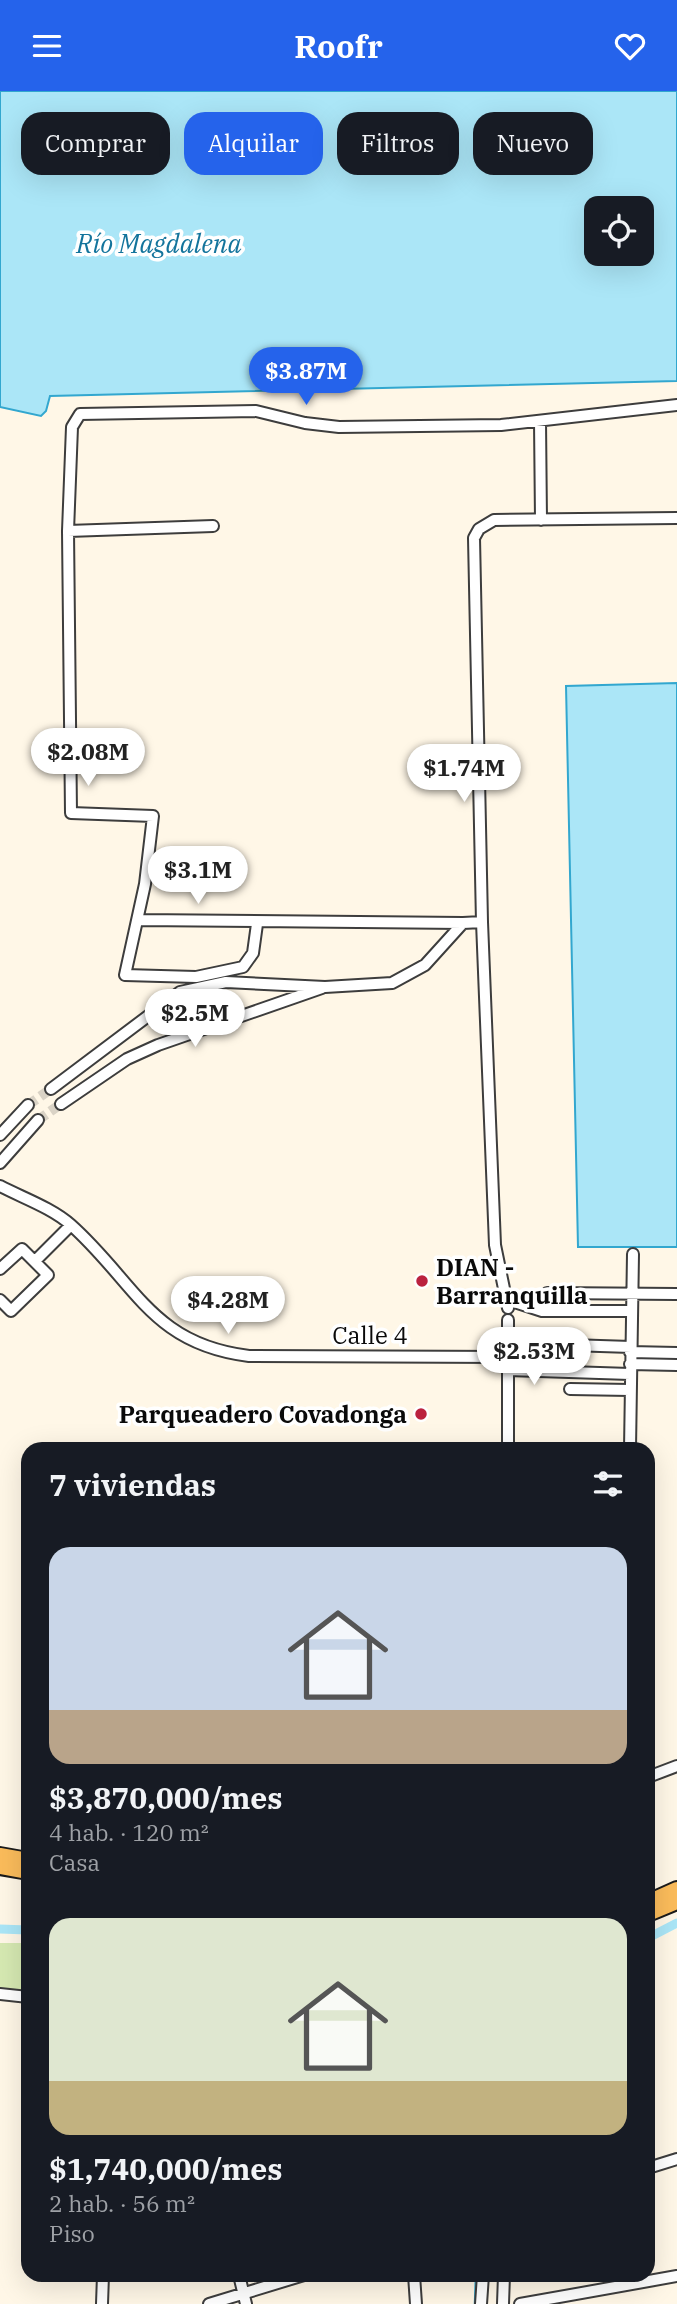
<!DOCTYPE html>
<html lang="es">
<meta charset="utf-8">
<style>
:root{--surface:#171b24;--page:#242831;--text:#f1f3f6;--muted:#9ea1a6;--accent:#2563eb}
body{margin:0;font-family:"IBM Plex Serif",serif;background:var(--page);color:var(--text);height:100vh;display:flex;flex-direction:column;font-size:26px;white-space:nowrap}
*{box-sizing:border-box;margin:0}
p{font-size:23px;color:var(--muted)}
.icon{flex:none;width:38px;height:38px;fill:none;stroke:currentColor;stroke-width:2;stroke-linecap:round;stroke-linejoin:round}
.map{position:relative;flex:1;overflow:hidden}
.drawer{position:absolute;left:21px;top:1351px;width:634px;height:840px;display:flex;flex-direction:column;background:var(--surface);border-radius:21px;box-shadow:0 7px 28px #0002}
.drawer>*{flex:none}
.guide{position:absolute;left:21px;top:21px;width:635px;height:63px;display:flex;gap:14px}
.buttons{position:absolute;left:584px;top:105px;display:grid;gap:14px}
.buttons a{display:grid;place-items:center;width:70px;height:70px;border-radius:14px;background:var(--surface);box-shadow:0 7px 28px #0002;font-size:35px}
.price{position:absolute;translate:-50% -60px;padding:0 16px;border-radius:24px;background:#fff;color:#222;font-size:23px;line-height:46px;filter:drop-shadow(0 2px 4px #0008)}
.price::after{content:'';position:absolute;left:50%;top:42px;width:21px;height:16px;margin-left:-10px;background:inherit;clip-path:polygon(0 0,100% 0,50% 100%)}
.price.active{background:var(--accent);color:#fff}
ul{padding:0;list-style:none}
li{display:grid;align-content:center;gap:14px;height:371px;padding:0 28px}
li span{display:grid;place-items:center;height:217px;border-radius:21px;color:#555}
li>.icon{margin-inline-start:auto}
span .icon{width:126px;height:126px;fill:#fffc;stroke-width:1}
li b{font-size:30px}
h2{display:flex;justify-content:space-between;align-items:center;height:84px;padding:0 28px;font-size:30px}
.chip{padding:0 24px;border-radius:21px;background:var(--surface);box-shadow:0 7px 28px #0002;font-size:24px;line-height:63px}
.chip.active{background:var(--accent);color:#fff}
header{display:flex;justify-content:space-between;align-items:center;height:91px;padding:0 28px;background:var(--accent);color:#fff;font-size:32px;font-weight:700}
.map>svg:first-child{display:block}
</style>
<header><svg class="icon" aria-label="menu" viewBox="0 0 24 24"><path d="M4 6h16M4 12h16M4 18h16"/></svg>Roofr<svg class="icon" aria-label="heart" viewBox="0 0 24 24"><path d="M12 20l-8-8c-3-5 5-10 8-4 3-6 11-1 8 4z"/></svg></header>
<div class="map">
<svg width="677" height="2213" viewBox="0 0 677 2213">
<rect width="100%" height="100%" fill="#fff7e7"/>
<path fill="#d6e9b2" d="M 0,1852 L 28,1852 L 28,1900 L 0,1897 Z"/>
<path fill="#abe6f7" stroke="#32a7cf" stroke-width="2" fill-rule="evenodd" d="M 0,0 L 677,0 L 677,290 L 50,305 L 46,320 L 41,325 L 0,316 ZM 597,117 L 642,117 L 642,163 L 597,163 Z
M 677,592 L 677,1156 L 578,1156 L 566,595 Z"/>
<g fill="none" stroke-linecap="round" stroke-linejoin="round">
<path stroke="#32a7cf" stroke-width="2.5" d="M 475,2213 L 476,2184"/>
<path stroke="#abe6f7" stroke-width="9" d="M 0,1838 L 28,1839
M 648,1847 L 677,1832"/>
<path stroke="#dad3c6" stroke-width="10" stroke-dasharray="10 5" stroke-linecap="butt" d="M 28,1014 L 51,998
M 38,1029 L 61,1013"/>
<defs>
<path id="minor" d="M 540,330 L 541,429
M 213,435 L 68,440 L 71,722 L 153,725 L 145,793 L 125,884 L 196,886 L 243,876 L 253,862 L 257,833
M 68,440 L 72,336 L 80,323 L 256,320 L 305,332 L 339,336 L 501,334 L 677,314
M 138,829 L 463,832
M 51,998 L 180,901 L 226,891 L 325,896 L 392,892 L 425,874 L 463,832 L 482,831
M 61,1013 L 127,968 L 158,954 L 322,897
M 0,1044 L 28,1014
M 0,1072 L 38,1029
M 0,1095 C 23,1107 52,1117 71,1134 C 136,1192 151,1253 249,1265 L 508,1266
M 35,1170 L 71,1134
M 0,1178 L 22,1158 L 48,1184 L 11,1220 L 0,1209
M 508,1209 L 542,1220 L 631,1220
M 508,1217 L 495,1154 L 494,1129 L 482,831 L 474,447 L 479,438 L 494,429 L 677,427
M 542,1220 L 542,1208 L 547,1202 L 677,1203
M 508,1229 L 508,1358
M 508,1252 L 631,1256
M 630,1261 L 677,1262
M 630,1273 L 677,1274
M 508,1279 L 630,1283
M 553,1280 L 553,1253
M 570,1298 L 630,1299
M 630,1358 L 633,1163
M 648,1686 L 677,1675
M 0,1903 L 28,1906
M 648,2077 L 677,2068
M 239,2184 L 246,2213
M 414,2184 L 416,2213
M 102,2213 L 103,2184
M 209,2213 L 304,2184
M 481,2213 L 483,2184
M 503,2213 L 504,2184
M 520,2213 L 677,2185"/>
<path id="major" d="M 0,1764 L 28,1769
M 0,1776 L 28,1781
M 648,1811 L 677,1798
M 648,1823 L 677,1811"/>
</defs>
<use href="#minor" stroke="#3d3d3d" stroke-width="14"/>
<use href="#major" stroke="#1b1b1b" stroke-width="18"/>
<use href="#minor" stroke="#fff" stroke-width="10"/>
<use href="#major" stroke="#fbbc5b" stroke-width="14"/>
</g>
<g fill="#bb223f" stroke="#fff" stroke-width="2.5">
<circle cx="422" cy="1190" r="7"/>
<circle cx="421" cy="1323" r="7"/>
</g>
<g text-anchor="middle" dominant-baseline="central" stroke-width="7" stroke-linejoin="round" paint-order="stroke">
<g font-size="24" font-weight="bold" fill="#0a0a0a" stroke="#fff" text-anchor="start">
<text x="436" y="1176">DIAN -<tspan x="436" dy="28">Barranquilla</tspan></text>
<text x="407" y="1323" text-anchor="end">Parqueadero Covadonga</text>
</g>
<g font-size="24" fill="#0a0a0a" stroke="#fff">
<text x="370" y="1244">Calle 4</text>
</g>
<g font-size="26" font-style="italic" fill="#13749c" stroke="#fff">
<text x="159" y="152">Río Magdalena</text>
</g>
</g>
</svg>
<div class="buttons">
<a><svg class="icon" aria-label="locate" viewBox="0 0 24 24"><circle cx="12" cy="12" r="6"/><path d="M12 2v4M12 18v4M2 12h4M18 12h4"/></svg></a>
</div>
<b class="price active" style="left:306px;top:316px">$3.87M</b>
<b class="price" style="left:88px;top:697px">$2.08M</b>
<b class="price" style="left:464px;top:713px">$1.74M</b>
<b class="price" style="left:198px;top:815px">$3.1M</b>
<b class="price" style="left:195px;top:958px">$2.5M</b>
<b class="price" style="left:228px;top:1245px">$4.28M</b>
<b class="price" style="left:534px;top:1296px">$2.53M</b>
<div class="guide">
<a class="chip">Comprar</a>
<a class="chip active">Alquilar</a>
<a class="chip">Filtros</a>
<a class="chip">Nuevo</a>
</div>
<section class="drawer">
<h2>7 viviendas<svg class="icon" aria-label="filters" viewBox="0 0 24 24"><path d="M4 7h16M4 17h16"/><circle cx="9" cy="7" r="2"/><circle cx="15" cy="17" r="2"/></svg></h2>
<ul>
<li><span style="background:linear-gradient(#c9d6e8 75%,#b9a48a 0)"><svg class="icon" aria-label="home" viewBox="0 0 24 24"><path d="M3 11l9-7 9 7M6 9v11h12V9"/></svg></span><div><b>$3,870,000/mes</b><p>4 hab. · 120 m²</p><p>Casa</p></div></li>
<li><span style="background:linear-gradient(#dfe7d0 75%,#c2b280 0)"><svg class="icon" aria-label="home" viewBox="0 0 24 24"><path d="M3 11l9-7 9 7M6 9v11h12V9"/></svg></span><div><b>$1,740,000/mes</b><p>2 hab. · 56 m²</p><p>Piso</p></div></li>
</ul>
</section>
</div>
